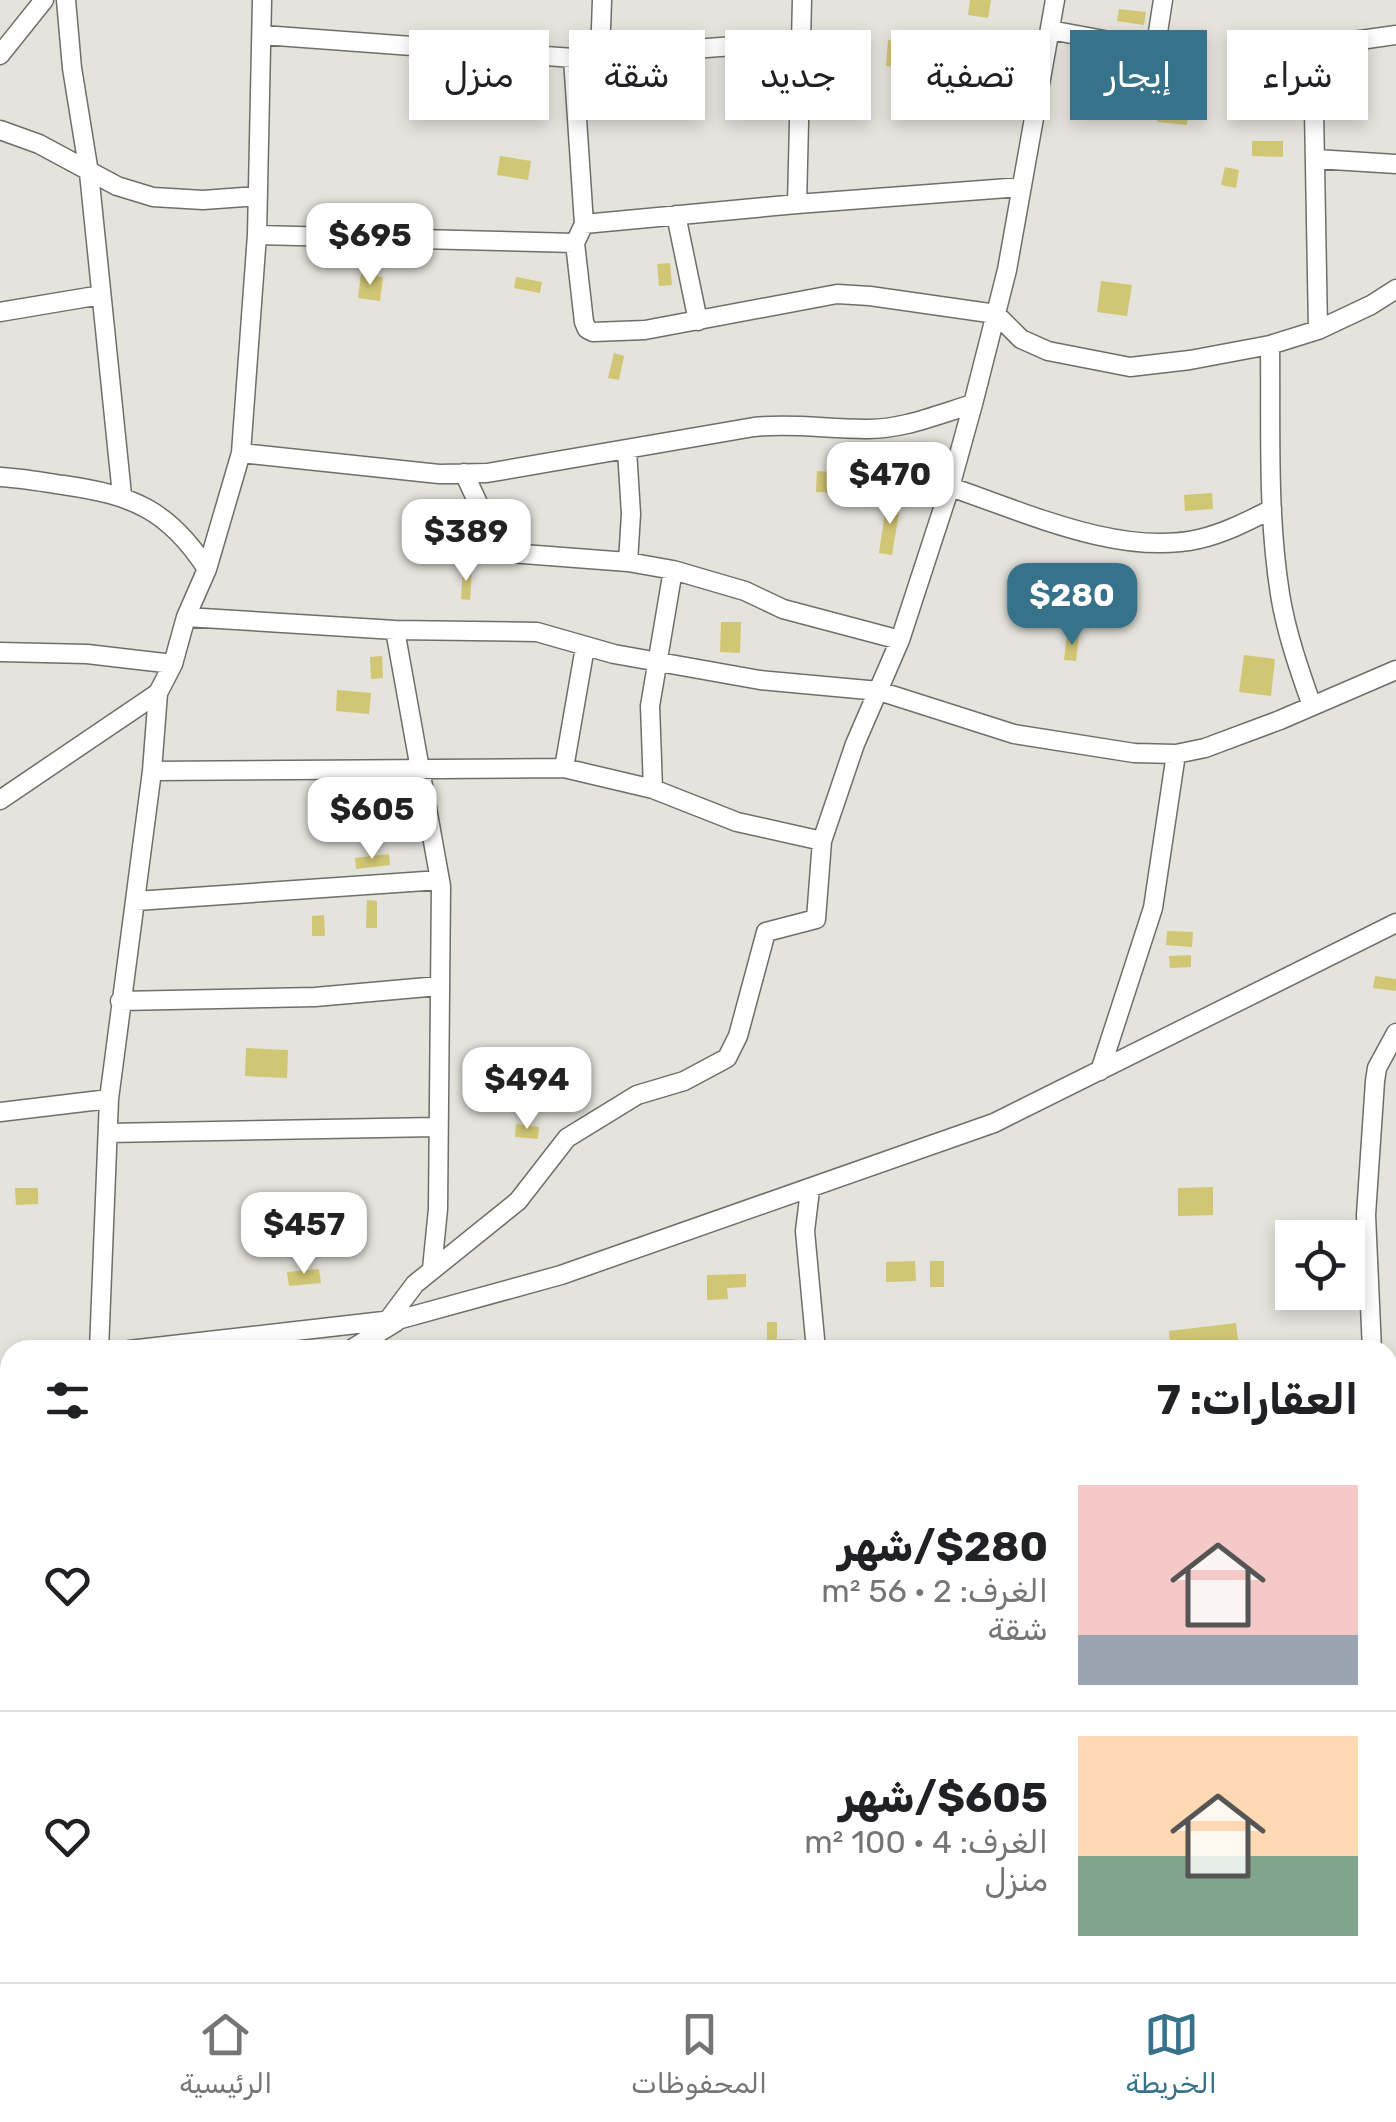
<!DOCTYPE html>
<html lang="ar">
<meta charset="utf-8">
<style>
:root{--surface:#fff;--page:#f6f6f6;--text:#202124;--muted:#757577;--line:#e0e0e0;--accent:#36728a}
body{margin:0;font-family:Rubik,Cairo,sans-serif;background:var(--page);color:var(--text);direction:rtl;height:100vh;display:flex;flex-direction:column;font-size:38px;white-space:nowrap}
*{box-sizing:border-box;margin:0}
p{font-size:32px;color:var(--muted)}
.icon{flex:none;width:55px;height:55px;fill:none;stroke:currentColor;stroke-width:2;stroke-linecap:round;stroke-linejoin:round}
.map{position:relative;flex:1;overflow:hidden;direction:ltr}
.drawer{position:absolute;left:0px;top:1340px;width:1398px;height:642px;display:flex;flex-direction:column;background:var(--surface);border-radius:30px 30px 0 0;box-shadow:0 5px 15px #0003;direction:rtl}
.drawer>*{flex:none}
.top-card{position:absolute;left:30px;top:30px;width:1338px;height:90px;direction:rtl;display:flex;gap:20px}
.tools{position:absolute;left:1275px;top:1220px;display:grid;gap:20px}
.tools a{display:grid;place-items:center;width:90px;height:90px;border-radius:0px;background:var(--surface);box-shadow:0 5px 15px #0003;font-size:50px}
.price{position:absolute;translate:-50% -85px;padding:0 22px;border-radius:20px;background:#fff;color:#222;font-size:32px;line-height:65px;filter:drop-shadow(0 2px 5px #0008)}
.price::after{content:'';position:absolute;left:50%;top:60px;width:30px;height:22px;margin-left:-15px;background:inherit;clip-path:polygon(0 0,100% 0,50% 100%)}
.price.current{background:var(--accent);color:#fff}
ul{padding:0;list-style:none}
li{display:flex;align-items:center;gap:30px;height:250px;padding:0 40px}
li+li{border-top:2px solid var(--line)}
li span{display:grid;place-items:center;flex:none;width:280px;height:200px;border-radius:0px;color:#555}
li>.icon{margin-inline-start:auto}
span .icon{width:120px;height:120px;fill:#fffc;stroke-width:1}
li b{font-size:42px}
h2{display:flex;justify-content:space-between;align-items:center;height:120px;padding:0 40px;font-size:42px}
.tag{padding:0 35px;border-radius:0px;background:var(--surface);box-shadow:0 5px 15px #0003;font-size:35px;line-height:90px}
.tag.current{background:var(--accent);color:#fff}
.tab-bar{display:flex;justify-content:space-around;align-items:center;height:140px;border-top:2px solid var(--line);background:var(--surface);font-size:28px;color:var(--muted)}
.tab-bar a{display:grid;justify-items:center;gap:5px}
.tab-bar .current{color:var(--accent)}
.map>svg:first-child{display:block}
</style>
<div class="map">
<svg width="1396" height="1982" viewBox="0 0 1396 1982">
<rect width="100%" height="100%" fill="#e4e3dc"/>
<path fill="#d1c674" d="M 970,0 L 991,0 L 988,18 L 968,15 Z
M 1119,9 L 1146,12 L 1144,25 L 1117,21 Z
M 888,40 L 901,41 L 897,67 L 886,66 Z
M 1103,49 L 1131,52 L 1130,66 L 1101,62 Z
M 1241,55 L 1282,56 L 1281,77 L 1240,76 Z
M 1159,110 L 1188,113 L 1187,125 L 1157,122 Z
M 1252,141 L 1283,141 L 1283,157 L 1252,156 Z
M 500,156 L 531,161 L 528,180 L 497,175 Z
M 1225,167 L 1239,170 L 1236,188 L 1221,185 Z
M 670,263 L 672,285 L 659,286 L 657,264 Z
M 361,274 L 383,277 L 380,301 L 358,298 Z
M 516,277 L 542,282 L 540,293 L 514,288 Z
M 1101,281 L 1132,285 L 1127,316 L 1097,312 Z
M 614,353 L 624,356 L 619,380 L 608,378 Z
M 817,471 L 846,473 L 844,493 L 816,492 Z
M 1212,493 L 1213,509 L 1185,511 L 1184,495 Z
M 887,499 L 901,501 L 892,555 L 879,553 Z
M 463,568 L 472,569 L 470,600 L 461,599 Z
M 721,622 L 741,622 L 740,653 L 720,652 Z
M 1067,634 L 1079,635 L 1076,661 L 1064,660 Z
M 1244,655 L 1275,659 L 1271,696 L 1239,692 Z
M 382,656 L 383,678 L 371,679 L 370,657 Z
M 337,690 L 371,693 L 369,714 L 336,711 Z
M 389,854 L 390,865 L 356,869 L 355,858 Z
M 367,900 L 377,901 L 377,928 L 366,928 Z
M 324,915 L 325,936 L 312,936 L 312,916 Z
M 1167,931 L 1193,932 L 1192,947 L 1166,945 Z
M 1191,955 L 1191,967 L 1170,968 L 1169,956 Z
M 1375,976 L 1396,979 L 1396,991 L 1373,988 Z
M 246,1048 L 288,1050 L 287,1078 L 245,1076 Z
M 516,1124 L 539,1127 L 538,1139 L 515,1137 Z
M 1213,1187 L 1213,1215 L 1178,1216 L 1178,1188 Z
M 15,1188 L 38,1188 L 38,1204 L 16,1205 Z
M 262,1195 L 279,1195 L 279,1216 L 248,1216 L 248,1206 L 261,1206 L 262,1213 Z
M 915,1261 L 916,1281 L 886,1282 L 886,1262 Z
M 930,1261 L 944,1261 L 944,1287 L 930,1287 Z
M 319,1269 L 321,1283 L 289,1286 L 287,1272 Z
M 746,1274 L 746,1287 L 727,1288 L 728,1299 L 707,1300 L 707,1275 Z
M 767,1322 L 777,1322 L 777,1338 L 774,1339 L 794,1339 L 795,1345 L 767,1346 Z
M 1236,1323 L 1239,1350 L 1213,1350 L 1212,1342 L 1170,1347 L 1169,1331 Z"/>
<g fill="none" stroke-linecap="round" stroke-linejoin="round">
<defs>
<path id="street" d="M 66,0 L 72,68 L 89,173 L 122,495
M 1050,30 L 1142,47 L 1153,43 L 1158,32 L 1163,0
M 263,35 L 573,58 L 800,41
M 0,55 L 44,0
M 600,56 L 602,0
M 573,58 L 584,224 L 575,243 L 584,322 L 587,329 L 593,332 L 645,330 L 837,294 L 870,296 L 996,314 L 1021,339 L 1048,351 L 1130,367 L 1190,360 L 1270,345 L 1318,330 L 1371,305 L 1396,289
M 0,130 L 39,144 L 117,186 L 153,197 L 203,200 L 258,196
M 1316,159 L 1396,164
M 797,204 L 802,0
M 676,215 L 698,321
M 584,224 L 797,204 L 1022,187
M 257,235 L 575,243
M 0,312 L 101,295
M 1318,330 L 1313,55 L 1325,45 L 1396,35
M 1270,345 C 1271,427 1267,512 1280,594 C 1286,632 1299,669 1312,706
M 627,450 L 631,514 L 628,562
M 241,453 L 439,474 L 487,473 L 754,427 C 792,423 827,429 865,429 C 902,430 939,414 973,404
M 464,473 L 498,546 L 510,553 L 628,562 L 673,570 L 745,591 L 783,609 L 900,640
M 0,477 C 21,478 42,482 63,485 C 132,495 168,509 207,569
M 950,487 C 1025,512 1120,557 1199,539 C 1225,533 1248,521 1272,509
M 186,617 L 395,630 L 537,632 L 614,654 L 760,680 L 879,691 L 1014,734 L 1134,753 L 1176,754 L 1205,748 L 1280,720 L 1396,670
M 395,630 L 441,886 L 438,1209 L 432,1269
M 0,652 L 87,654 L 173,664
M 564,768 L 585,647
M 152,771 L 564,768 L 653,789 L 737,822 L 822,841
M 653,789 L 650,706 L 673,570
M 0,800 L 158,693
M 136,901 L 440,880
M 120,1001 L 315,997 L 439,986
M 1100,1071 L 1153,908 L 1176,754
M 0,1112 L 109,1099
M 108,1133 L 436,1127
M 810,1190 L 805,1231 L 816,1350
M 388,1320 L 415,1284 L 518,1201 L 567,1138 L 637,1095 L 684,1081 L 727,1058 L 738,1036 L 766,932 L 816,919 L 822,841 L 855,744 L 900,640 L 950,487 L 973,404 L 1007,270 L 1055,0
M 99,1350 L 109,1099 L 152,771 L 158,693 L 173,664 L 186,617 L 207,569 L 241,453 L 257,235 L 262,0
M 129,1350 L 401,1319 L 561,1275 L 994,1123 L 1396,923
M 350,1350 L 396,1322
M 1372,1350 L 1366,1215 L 1375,1081 L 1377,1068 L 1396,1033
M 0,1391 L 10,1388
M 0,1581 L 10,1575
M 1388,1588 L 1396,1617
M 0,1733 L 10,1761
M 66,1972 L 69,1982
M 1372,1972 L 1375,1982
M 133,1982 L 138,1972
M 472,1982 L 474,1972
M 672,1982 L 676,1972"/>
</defs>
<use href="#street" stroke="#6f6e68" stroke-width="21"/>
<use href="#street" stroke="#fff" stroke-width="18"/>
</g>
</svg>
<div class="tools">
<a><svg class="icon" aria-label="locate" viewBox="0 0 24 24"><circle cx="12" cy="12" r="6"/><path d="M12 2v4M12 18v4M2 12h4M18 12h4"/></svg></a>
</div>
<b class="price" style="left:370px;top:288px">$695</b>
<b class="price" style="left:890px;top:527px">$470</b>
<b class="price" style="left:466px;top:584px">$389</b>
<b class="price current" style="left:1072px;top:648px">$280</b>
<b class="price" style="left:372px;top:862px">$605</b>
<b class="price" style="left:527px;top:1132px">$494</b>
<b class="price" style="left:304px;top:1277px">$457</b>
<div class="top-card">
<a class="tag">شراء</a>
<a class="tag current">إيجار</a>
<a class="tag">تصفية</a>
<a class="tag">جديد</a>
<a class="tag">شقة</a>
<a class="tag">منزل</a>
</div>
<section class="drawer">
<h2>العقارات: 7<svg class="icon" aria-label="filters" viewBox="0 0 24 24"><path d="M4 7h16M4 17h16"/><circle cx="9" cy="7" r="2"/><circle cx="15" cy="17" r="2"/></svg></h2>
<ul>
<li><span style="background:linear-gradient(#f6c9c9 75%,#9aa5b1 0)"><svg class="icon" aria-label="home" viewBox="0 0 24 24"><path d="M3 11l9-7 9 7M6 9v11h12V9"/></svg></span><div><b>$280/شهر</b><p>الغرف: 2 · 56 m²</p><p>شقة</p></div><svg class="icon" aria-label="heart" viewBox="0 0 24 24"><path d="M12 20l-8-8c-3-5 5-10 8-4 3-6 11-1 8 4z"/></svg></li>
<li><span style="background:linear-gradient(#ffd9b3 60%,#7fa58c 0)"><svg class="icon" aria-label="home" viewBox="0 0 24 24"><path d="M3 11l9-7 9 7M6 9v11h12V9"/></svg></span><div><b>$605/شهر</b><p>الغرف: 4 · 100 m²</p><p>منزل</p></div><svg class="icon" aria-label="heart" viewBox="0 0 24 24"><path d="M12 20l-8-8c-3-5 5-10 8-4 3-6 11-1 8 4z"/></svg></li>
</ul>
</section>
</div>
<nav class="tab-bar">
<a class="current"><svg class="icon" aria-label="map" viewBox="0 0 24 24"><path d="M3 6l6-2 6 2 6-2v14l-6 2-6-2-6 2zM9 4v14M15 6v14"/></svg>الخريطة</a>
<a><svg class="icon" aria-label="saved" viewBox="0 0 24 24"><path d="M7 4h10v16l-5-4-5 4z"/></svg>المحفوظات</a>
<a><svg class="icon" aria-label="home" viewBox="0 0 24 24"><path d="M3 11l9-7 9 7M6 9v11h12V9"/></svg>الرئيسية</a>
</nav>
